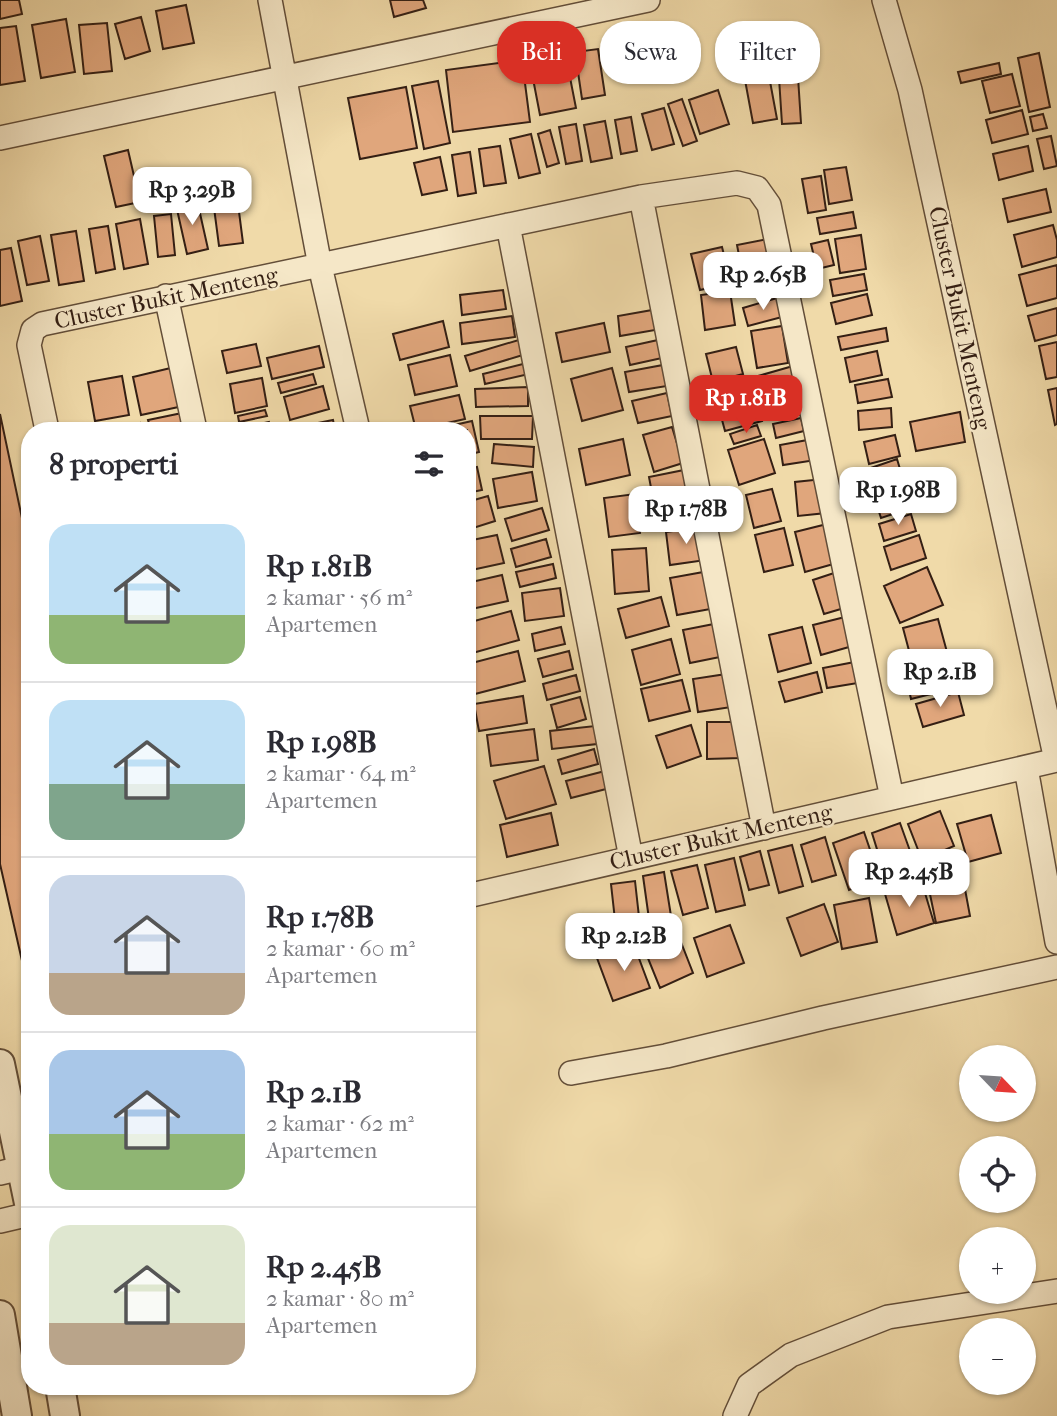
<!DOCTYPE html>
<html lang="id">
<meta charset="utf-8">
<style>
:root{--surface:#fff;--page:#f7f7f7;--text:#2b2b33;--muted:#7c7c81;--line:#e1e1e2;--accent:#d93025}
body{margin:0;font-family:"IM FELL French Canon",serif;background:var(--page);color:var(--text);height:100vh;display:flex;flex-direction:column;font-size:26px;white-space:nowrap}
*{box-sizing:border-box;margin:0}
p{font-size:23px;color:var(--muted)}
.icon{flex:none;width:38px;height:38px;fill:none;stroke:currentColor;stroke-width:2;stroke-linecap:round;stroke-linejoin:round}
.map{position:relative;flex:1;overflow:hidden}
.panel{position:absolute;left:21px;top:422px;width:455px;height:973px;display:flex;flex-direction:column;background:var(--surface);border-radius:28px;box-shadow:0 2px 5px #0004}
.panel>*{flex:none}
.banner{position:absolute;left:497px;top:21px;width:455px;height:63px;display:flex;gap:14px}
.needle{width:46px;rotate:115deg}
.controls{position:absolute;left:959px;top:1045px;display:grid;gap:14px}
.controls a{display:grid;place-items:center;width:77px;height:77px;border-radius:50%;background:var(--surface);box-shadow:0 2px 5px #0004;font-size:35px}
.price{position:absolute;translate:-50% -60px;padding:0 16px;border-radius:14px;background:#fff;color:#222;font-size:23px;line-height:46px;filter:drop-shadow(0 2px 4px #0008)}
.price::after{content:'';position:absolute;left:50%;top:42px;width:21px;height:16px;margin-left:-10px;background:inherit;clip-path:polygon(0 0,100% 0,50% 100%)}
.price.selected{background:var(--accent);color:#fff}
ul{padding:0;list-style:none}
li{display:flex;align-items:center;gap:21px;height:175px;padding:0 28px}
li+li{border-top:2px solid var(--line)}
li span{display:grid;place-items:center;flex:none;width:196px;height:140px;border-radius:21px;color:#555}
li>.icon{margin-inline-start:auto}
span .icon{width:84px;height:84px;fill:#fffc;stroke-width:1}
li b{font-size:30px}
h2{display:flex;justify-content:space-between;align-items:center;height:84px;padding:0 28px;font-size:30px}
.pill{padding:0 24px;border-radius:28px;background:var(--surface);box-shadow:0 2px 5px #0004;font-size:24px;line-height:63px}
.pill.selected{background:var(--accent);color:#fff}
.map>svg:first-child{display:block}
</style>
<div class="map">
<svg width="1057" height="1416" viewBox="0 0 1057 1416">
<rect width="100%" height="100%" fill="#f0daa9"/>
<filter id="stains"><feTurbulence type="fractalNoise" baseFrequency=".00286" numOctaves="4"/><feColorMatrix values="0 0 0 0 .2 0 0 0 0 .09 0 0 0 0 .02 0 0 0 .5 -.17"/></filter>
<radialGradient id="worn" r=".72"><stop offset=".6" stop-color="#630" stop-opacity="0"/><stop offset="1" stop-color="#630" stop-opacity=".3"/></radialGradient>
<path fill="#e0a67c" stroke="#341f14" stroke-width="2" d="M 0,0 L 19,0 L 22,14 L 0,19 Z
M 390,0 L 423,0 L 426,8 L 394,17 Z
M 186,5 L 194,43 L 163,49 L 156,11 Z
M 141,17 L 150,51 L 125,59 L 115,24 Z
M 66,19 L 75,72 L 41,78 L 32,25 Z
M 107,23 L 112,71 L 84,74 L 79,25 Z
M 16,26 L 25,81 L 0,85 L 0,28 Z
M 598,49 L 605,95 L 582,99 L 575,52 Z
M 565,52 L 576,108 L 540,115 L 529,58 Z
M 1039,53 L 1050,107 L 1029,112 L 1018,58 Z
M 522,60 L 530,122 L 453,132 L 446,70 Z
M 999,63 L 1001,74 L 961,83 L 958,72 Z
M 1012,74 L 1020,106 L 990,113 L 982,81 Z
M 769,76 L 777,119 L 753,123 L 745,80 Z
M 798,77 L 801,123 L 782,124 L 779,78 Z
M 438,81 L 450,143 L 424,149 L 412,86 Z
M 406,87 L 417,148 L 360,159 L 348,98 Z
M 718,90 L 729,124 L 700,134 L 689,100 Z
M 682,99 L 697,141 L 683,146 L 668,104 Z
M 664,108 L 674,144 L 652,150 L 642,114 Z
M 1022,110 L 1028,134 L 992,143 L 986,120 Z
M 1043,114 L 1047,128 L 1033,131 L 1030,117 Z
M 631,117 L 637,151 L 621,154 L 615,120 Z
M 605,121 L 612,158 L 591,162 L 584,125 Z
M 576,124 L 582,161 L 566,164 L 559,127 Z
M 550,130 L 559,163 L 547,167 L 538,134 Z
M 531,134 L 540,173 L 519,178 L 510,139 Z
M 1051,136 L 1057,166 L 1044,169 L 1037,139 Z
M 500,146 L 506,183 L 484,186 L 479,149 Z
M 1028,146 L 1033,171 L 999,180 L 993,154 Z
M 128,150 L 140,202 L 116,207 L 104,156 Z
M 470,152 L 476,193 L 458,196 L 452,155 Z
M 440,157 L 447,190 L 422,195 L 414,163 Z
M 846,167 L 852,200 L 829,204 L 824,170 Z
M 821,176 L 826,210 L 808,213 L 802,179 Z
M 1046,189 L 1051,212 L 1008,222 L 1003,199 Z
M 237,196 L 243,243 L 219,246 L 213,200 Z
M 197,200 L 208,249 L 187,254 L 176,205 Z
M 853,212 L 856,228 L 820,234 L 817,218 Z
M 171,214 L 175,255 L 158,257 L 154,216 Z
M 140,219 L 148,264 L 124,269 L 116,224 Z
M 1053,225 L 1057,240 L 1057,257 L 1022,267 L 1014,235 Z
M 108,226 L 115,269 L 96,273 L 89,229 Z
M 76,231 L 84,281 L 59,285 L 51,235 Z
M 861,235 L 866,269 L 840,273 L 835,239 Z
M 40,236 L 49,281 L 27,285 L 18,241 Z
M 773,238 L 779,269 L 743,276 L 737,245 Z
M 828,240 L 834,265 L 817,269 L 811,244 Z
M 722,247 L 731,283 L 700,290 L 691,254 Z
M 11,248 L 22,301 L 0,306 L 0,250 Z
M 1057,265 L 1057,298 L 1027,306 L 1019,275 Z
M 864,274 L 867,290 L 833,296 L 830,280 Z
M 773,275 L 775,288 L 741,295 L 739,283 Z
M 503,290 L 506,309 L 462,315 L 460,295 Z
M 730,291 L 735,325 L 705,330 L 701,295 Z
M 867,294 L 872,315 L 836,324 L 831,303 Z
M 777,298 L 782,317 L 748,326 L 743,308 Z
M 1057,308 L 1057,335 L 1035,341 L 1028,316 Z
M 658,309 L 661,329 L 620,336 L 618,316 Z
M 512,316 L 515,337 L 462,344 L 460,323 Z
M 443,321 L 449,347 L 400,360 L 393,334 Z
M 604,323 L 610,352 L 562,362 L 556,333 Z
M 782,326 L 788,363 L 757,368 L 751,331 Z
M 886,328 L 888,341 L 841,350 L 838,337 Z
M 522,339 L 526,354 L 470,371 L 465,356 Z
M 658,340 L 662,358 L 630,365 L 626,347 Z
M 1057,342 L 1057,377 L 1046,379 L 1039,346 Z
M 256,344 L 261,366 L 227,373 L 222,351 Z
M 319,346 L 324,367 L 272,379 L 267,358 Z
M 736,347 L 743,374 L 713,382 L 706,354 Z
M 877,351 L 882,375 L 850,382 L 845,358 Z
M 450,355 L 457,386 L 415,395 L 408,365 Z
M 527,363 L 529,374 L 485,384 L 483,374 Z
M 663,365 L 667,386 L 629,392 L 625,372 Z
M 179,366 L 188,405 L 141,415 L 133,377 Z
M 793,366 L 798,383 L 762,393 L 758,376 Z
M 612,368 L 623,410 L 582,421 L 571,379 Z
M 313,374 L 316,384 L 281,393 L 278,383 Z
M 122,376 L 129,415 L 95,421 L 88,382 Z
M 262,378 L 267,406 L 235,413 L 230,384 Z
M 888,379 L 892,397 L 858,403 L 855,385 Z
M 751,380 L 762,421 L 725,431 L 714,390 Z
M 323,386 L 329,409 L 290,420 L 284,397 Z
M 528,387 L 528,406 L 476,407 L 475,389 Z
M 1057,388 L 1057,424 L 1055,425 L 1048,390 Z
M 667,393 L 672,416 L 638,423 L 632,401 Z
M 801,393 L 804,414 L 773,419 L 769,398 Z
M 459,395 L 465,419 L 416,430 L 410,406 Z
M 891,408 L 892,427 L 859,430 L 858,411 Z
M 265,410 L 267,416 L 239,422 L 238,416 Z
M 187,412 L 191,430 L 151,430 L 148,420 Z
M 960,412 L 965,442 L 916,451 L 910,422 Z
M 0,414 L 30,556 L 30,996 L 0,864 Z
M 480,416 L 533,416 L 532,439 L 481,439 Z
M 801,418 L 804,431 L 776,438 L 773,424 Z
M 333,420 L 335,430 L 293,430 L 293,428 Z
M 472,421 L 479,452 L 467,455 L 467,430 L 432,430 Z
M 269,422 L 272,430 L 238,430 L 237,429 Z
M 140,423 L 141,430 L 103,430 Z
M 757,425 L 761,436 L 734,444 L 730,434 Z
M 672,427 L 683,463 L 654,472 L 643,435 Z
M 895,435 L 900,456 L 869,464 L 864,442 Z
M 623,439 L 630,475 L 586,485 L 579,449 Z
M 764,439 L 775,473 L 739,485 L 728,450 Z
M 813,439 L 816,460 L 783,465 L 780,445 Z
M 494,444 L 534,447 L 533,467 L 492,463 Z
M 897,459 L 903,479 L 874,488 L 868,469 Z
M 477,467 L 482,490 L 467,493 L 467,469 Z
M 684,470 L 687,487 L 652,493 L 649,477 Z
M 532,472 L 537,501 L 498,508 L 493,479 Z
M 823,479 L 826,513 L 798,516 L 795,482 Z
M 910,484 L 917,506 L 881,518 L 874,496 Z
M 772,489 L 781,521 L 754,528 L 746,495 Z
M 635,494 L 640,533 L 609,537 L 604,498 Z
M 687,495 L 693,518 L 660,526 L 655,503 Z
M 488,496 L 495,521 L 467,530 L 467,502 Z
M 542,508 L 549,530 L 512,541 L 505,519 Z
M 911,514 L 916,531 L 884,541 L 879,524 Z
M 827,524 L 837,563 L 805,572 L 795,532 Z
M 701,527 L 706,560 L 670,565 L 666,532 Z
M 784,528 L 793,565 L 764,572 L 755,535 Z
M 497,535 L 504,563 L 467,571 L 467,541 Z
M 919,535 L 926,558 L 891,570 L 884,547 Z
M 546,539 L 551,557 L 516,567 L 511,549 Z
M 646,548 L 649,591 L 615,594 L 612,550 Z
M 553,564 L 556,578 L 520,587 L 516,572 Z
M 927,567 L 943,605 L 900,623 L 884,586 Z
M 709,571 L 716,608 L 677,615 L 670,578 Z
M 840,571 L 851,606 L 824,614 L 813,580 Z
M 502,575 L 508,601 L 467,610 L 467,583 Z
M 560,588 L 564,616 L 525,621 L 522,593 Z
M 661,597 L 669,626 L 626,638 L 618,609 Z
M 511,611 L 519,640 L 469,654 L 467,647 L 467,623 Z
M 849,616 L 856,645 L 821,655 L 813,625 Z
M 938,619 L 947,652 L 912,662 L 903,628 Z
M 719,623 L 725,656 L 690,663 L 683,630 Z
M 561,627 L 565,644 L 535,651 L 532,634 Z
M 802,627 L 811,663 L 778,672 L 769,635 Z
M 671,639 L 680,674 L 641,685 L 632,650 Z
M 518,651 L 525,681 L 475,694 L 468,664 Z
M 569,651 L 573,669 L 543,677 L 538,659 Z
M 860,661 L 864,682 L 827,688 L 823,668 Z
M 950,670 L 955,688 L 911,699 L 907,681 Z
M 817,672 L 822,692 L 785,702 L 779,682 Z
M 733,673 L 738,706 L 698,712 L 693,679 Z
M 576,675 L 580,691 L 547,700 L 543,684 Z
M 682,680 L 690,711 L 649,721 L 641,689 Z
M 958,692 L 964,715 L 923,727 L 916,704 Z
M 523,696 L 527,723 L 479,731 L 474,704 Z
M 580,697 L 586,719 L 557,728 L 551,705 Z
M 707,722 L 741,722 L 741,758 L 707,759 Z
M 691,725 L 701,756 L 667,768 L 656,736 Z
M 595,726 L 597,744 L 552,749 L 550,731 Z
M 534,729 L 538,760 L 491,766 L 487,735 Z
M 594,749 L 598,764 L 562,774 L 558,760 Z
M 544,766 L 556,804 L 506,819 L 494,781 Z
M 605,771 L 610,788 L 571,798 L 566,781 Z
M 940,811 L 954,846 L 922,860 L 908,824 Z
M 551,813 L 558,845 L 507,857 L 500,825 Z
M 991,815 L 1001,853 L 968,862 L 957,824 Z
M 900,823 L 914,862 L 884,872 L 872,833 Z
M 864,832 L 880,879 L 849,890 L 833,843 Z
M 825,837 L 836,875 L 812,882 L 801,845 Z
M 792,845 L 803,886 L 779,893 L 768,851 Z
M 760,851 L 769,885 L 749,890 L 740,857 Z
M 734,858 L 745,905 L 716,912 L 705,865 Z
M 697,865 L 708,908 L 683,915 L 671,871 Z
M 664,872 L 671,916 L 649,919 L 643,876 Z
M 962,873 L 970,916 L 936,923 L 927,880 Z
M 635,881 L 640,926 L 616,929 L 611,884 Z
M 922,883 L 934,923 L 897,935 L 885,894 Z
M 869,898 L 877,942 L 842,949 L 834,905 Z
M 824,904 L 838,942 L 801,956 L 787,918 Z
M 730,925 L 744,963 L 707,977 L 694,938 Z
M 677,932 L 693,973 L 660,988 L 643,946 Z
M 634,945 L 650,988 L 613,1001 L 597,958 Z"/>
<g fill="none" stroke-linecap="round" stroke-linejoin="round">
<defs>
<path id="minor" d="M 270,0 L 320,266 L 358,430
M 884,0 L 910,90 L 1056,760
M 0,138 L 648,0
M 641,197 L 764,828
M 508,225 L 631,858
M 166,296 L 195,430
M 47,430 L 29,345 L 33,330 L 42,324 L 641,197 L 737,183 L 757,188 L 769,205 L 892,798
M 1026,768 L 1057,942
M 467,896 L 1057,760
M 571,1073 L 666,1056 L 823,1018 L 1057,967
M 0,1173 L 21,1168 L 30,1168
M 0,1221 L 30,1214
M 735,1416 L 749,1385 L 791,1355 L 888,1317 L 1057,1291"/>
<path id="tertiary" d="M 0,1064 L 30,1208
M 0,1315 L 17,1416
M 60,1386 L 65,1416"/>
</defs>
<use href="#minor" stroke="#634e39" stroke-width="26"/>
<use href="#tertiary" stroke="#634e39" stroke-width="32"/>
<use href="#minor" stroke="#f5e7c7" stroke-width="23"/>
<use href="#tertiary" stroke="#f5e7c7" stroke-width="28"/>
</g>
<g text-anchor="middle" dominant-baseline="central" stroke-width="5" stroke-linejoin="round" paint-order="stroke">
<g font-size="23" fill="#341f14" stroke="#f5e7c7">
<text transform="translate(166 298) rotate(-12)">Cluster Bukit Menteng</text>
<text transform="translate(960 318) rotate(78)">Cluster Bukit Menteng</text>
<text transform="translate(721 837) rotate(-13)">Cluster Bukit Menteng</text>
</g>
</g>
<rect width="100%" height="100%" filter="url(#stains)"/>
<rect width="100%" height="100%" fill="url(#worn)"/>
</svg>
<div class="controls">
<a><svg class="needle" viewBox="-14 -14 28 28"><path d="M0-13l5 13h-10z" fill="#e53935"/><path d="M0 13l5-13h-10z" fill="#7c7c81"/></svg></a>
<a><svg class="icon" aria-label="locate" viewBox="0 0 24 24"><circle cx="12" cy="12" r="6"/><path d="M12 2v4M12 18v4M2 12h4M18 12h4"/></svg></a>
<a>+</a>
<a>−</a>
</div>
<b class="price" style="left:192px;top:227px">Rp 3.29B</b>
<b class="price" style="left:763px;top:312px">Rp 2.65B</b>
<b class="price selected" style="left:746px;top:435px">Rp 1.81B</b>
<b class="price" style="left:898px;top:527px">Rp 1.98B</b>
<b class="price" style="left:686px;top:546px">Rp 1.78B</b>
<b class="price" style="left:940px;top:709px">Rp 2.1B</b>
<b class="price" style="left:909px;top:909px">Rp 2.45B</b>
<b class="price" style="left:624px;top:973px">Rp 2.12B</b>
<div class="banner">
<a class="pill selected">Beli</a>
<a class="pill">Sewa</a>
<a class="pill">Filter</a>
</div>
<section class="panel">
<h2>8 properti<svg class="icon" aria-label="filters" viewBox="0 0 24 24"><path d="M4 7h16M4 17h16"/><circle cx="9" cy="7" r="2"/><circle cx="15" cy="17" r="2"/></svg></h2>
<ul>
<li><span style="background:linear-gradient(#bfe0f5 65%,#8fb573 0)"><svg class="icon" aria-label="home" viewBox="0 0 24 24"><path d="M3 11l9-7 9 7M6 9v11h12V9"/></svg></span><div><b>Rp 1.81B</b><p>2 kamar · 56 m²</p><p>Apartemen</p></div></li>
<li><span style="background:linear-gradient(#bfe0f5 60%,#7fa58c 0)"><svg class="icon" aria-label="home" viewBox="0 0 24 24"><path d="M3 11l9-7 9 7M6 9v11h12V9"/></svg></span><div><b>Rp 1.98B</b><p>2 kamar · 64 m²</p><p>Apartemen</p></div></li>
<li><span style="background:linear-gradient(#c9d6e8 70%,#b9a48a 0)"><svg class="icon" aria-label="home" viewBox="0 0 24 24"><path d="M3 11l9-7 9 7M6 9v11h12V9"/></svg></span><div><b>Rp 1.78B</b><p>2 kamar · 60 m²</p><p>Apartemen</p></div></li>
<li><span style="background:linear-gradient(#a9c7e8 60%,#8fb573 0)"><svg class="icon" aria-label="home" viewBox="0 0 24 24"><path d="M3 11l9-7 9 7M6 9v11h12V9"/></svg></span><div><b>Rp 2.1B</b><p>2 kamar · 62 m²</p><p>Apartemen</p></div></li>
<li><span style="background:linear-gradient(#dfe7d0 70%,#b9a48a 0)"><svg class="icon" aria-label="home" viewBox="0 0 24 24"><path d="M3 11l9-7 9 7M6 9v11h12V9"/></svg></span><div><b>Rp 2.45B</b><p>2 kamar · 80 m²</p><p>Apartemen</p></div></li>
</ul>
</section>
</div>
